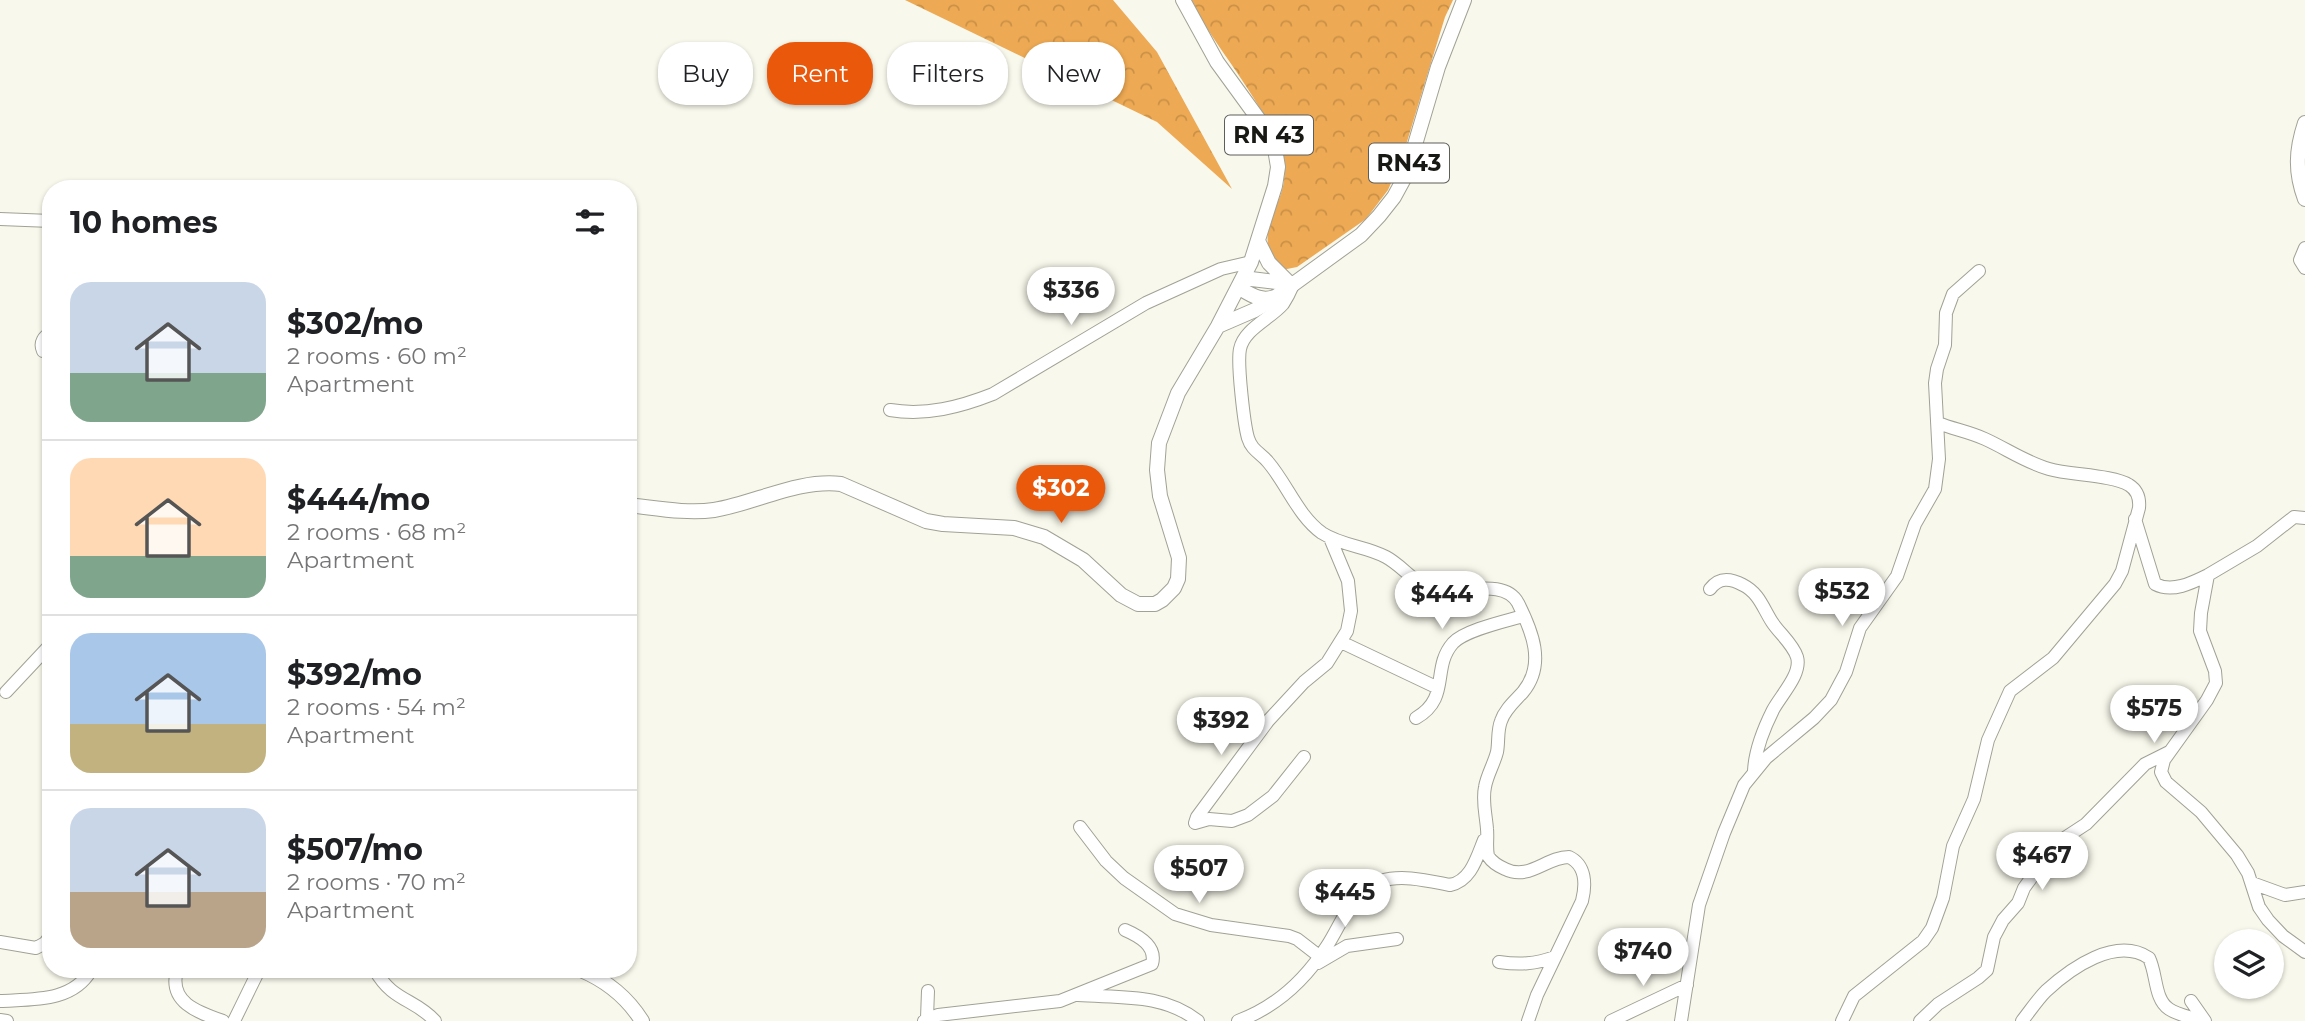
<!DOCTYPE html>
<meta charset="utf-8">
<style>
:root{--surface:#fff;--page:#f2f2f2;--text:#202124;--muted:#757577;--line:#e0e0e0;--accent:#ea580c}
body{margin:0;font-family:Montserrat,sans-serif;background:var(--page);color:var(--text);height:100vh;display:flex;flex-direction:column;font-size:26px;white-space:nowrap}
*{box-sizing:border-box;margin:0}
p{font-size:23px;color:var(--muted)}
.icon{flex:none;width:38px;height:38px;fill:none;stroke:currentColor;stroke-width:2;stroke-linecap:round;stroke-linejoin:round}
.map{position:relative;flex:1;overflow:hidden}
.details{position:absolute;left:42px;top:180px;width:595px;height:798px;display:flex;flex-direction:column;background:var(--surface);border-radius:28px;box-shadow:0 2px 5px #0004}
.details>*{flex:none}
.top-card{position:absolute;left:658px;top:42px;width:665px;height:63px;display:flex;gap:14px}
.buttons{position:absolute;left:2214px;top:929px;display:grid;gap:14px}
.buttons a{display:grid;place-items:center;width:70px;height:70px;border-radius:50%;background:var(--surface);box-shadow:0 2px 5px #0004;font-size:35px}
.price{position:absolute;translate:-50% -60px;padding:0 16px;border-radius:24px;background:#fff;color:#222;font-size:23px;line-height:46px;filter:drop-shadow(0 2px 4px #0008)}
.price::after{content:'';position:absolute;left:50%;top:42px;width:21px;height:16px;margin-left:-10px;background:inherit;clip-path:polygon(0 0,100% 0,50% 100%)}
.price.on{background:var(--accent);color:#fff}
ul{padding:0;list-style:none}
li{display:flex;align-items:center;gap:21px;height:175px;padding:0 28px}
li+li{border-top:2px solid var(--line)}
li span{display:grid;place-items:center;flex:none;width:196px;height:140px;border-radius:21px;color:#555}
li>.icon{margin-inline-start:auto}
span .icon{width:84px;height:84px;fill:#fffc;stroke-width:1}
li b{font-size:30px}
h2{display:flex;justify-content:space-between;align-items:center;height:84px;padding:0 28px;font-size:30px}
.chip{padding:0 24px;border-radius:28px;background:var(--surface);box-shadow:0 2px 5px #0004;font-size:24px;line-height:63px}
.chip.on{background:var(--accent);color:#fff}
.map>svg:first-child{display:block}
</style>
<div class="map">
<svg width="2305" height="1021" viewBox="0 0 2305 1021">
<defs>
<pattern id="forest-crowns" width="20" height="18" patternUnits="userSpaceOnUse" patternTransform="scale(1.75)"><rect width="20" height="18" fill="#eda953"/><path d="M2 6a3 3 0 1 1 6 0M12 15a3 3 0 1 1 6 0" fill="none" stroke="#ca9147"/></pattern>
</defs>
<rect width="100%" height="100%" fill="#f8f8ec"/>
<path fill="url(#forest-crowns)" d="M 905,0 L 1113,0 L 1157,52 L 1232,189 L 1157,122 Z
M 1190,0 L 1453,0 L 1445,17 L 1402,158 L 1388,190 L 1366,219 L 1297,267 L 1282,270 C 1276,266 1275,263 1272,257 C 1256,223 1288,202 1284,169 C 1277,115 1216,50 1190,0 Z"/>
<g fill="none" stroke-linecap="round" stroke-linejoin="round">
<defs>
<path id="minor" d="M 0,219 L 51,221
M 2305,248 L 2300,260 L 2305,268
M 1293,285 C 1290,292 1287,298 1283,304 C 1270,319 1244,329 1240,349 C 1237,363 1244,424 1248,438 C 1252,451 1261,453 1268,462 C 1287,484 1298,516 1322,533 C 1342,546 1366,546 1386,557 C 1403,566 1415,585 1434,589 C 1460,595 1504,577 1518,603 C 1532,631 1546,664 1523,692 C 1515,701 1505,709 1501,721 C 1497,731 1499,742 1497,752 C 1494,764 1487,775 1485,787 C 1482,801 1486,815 1487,829 C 1488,838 1486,847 1488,856 C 1492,862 1498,866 1505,869 C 1529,881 1546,857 1569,857 C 1586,865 1586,885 1582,901 L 1537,995 L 1528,1021
M 51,332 C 44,337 39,342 43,351 L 51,351
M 890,410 C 926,416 960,407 993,394 L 1146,303 L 1221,269 L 1251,262
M 2135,519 L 2155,584 C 2172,593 2192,583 2208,575 L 2201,613 L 2200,631 L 2215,671 L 2216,683 L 2207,700 L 2164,760 L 2161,772 L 2166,782 L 2201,812 L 2237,855 L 2248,873 L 2259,907 L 2268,920 L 2283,936 L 2305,952
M 2208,575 L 2257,546 L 2294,517 L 2305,518
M 1710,589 C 1719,577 1730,578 1743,585 C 1759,593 1763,608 1772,622 C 1779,633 1793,644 1797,657 C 1802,674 1781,695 1773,710 C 1764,728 1755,749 1754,771
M 1341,642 L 1438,688
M 6,692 L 51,644
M 1416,718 C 1451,698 1431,668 1453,643 C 1465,630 1506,621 1523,616
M 1304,757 L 1273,796 L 1248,815 L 1232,821 L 1209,819 L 1195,823 L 1197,817 L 1268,721 L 1304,682 L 1327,663 L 1347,631 L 1351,611 L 1348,581 L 1330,538
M 1080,827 L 1106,861 L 1124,878 L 1175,914 L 1211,925 L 1289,936 L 1297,939 L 1319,956
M 2252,883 L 2285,895 L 2305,892
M 0,942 L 36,948 L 45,943 L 51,935
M 1499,962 C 1520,965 1535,964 1555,957
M 1318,963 L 1347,946 L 1397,939
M 177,970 C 168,1002 197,1012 223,1021
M 375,970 C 393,1002 414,998 435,1021
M 1078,995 C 1120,998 1163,993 1198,1021
M 0,1001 C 33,999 73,1002 91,970
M 2191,1001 L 2205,1021
M 927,1018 L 928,991
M 0,1020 L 7,1021
M 234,1021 L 259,970
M 924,1021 L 938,1015 L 1060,1001 L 1152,964 C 1157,946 1139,936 1125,930
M 1238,1021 C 1276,1007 1305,980 1327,946 C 1342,923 1352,890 1381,881 C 1402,874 1429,881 1450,885 C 1471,881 1477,857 1484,840
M 1611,1021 L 1687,985
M 1681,1021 L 1699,905 L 1724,833 L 1744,785 L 1766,758 L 1814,718 L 1831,700 L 1846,672 L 1860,628 L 1897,576 L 1915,524 L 1935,489 L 1939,459 L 1935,383 L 1937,369 L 1945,345 L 1946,313 L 1953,294 L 1979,271
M 1842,1021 L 1854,996 L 1923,941 L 1932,928 L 1943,898 L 1953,846 L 1974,799 L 1988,740 L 2010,691 L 2053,658 L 2115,584 L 2122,571 L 2139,508 C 2140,498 2137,490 2129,485 C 2112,475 2070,475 2049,469 C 2025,462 2007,449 1985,439 C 1970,432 1953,429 1938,423
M 1920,1021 L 1938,1004 L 1978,978 L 1987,970 L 1994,937 L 2003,920 L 2018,903 L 2024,888 L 2052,849 L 2060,841 L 2086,824 L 2145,764 L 2169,752
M 2022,1021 C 2030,1011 2037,1000 2046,991 C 2071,968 2116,936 2149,958 C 2157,974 2154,999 2169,1009 C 2178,1015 2191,1017 2201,1021"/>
<path id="major" d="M 2305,123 C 2296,150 2295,172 2305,199
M 1258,241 L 1269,263 L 1289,283
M 1243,278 L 1292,284
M 1238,287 C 1251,295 1262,303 1277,296 L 1361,235 L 1379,216 L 1394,197 L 1406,175 L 1438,67 L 1464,0
M 1218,326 L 1255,310 L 1274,299
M 628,505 C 656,508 687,514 714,510 C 756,503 798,479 841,484 L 926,521 L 943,524 L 1014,528 L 1044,537 L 1083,560 L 1121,595 L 1138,604 L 1155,604 L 1162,600 L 1174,588 L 1178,579 L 1179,558 L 1160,496 L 1157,470 L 1159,443 L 1178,393 L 1218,326 L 1251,262 L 1275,186 L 1278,167 L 1275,149 L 1265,128 L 1217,62 L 1183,0
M 581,970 C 607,981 627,997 642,1021"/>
</defs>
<use href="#minor" stroke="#a1a195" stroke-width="14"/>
<use href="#major" stroke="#a1a195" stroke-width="16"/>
<use href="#minor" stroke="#fff" stroke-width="12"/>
<use href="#major" stroke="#fff" stroke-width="14"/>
</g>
<g text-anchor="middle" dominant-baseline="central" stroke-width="5" stroke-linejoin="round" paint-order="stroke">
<g fill="#fff" stroke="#5d5d5a" stroke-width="2">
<rect x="1225" y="115.5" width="88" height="39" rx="5"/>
<rect x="1369" y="143.5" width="80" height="39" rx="5"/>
</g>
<g font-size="23" font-weight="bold" fill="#181814">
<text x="1269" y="135">RN 43</text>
<text x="1409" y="163">RN43</text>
</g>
</g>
</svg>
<div class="buttons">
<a><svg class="icon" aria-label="layers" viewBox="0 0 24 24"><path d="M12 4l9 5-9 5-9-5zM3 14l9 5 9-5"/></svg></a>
</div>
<b class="price" style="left:1071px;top:327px">$336</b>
<b class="price on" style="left:1061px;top:525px">$302</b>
<b class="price" style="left:1842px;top:628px">$532</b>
<b class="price" style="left:1442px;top:631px">$444</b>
<b class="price" style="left:2154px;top:745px">$575</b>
<b class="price" style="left:1221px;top:757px">$392</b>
<b class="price" style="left:2042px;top:892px">$467</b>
<b class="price" style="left:1199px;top:905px">$507</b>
<b class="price" style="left:1345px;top:929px">$445</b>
<b class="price" style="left:1643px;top:988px">$740</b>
<div class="top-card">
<a class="chip">Buy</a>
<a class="chip on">Rent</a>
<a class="chip">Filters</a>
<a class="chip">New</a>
</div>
<section class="details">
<h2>10 homes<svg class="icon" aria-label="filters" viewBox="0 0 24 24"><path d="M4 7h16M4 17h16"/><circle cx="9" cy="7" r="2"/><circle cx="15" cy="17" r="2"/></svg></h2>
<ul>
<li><span style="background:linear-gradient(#c9d6e8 65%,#7fa58c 0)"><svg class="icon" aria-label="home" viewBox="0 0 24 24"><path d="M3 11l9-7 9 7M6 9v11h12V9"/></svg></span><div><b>$302/mo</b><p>2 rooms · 60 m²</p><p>Apartment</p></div></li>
<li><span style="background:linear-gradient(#ffd9b3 70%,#7fa58c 0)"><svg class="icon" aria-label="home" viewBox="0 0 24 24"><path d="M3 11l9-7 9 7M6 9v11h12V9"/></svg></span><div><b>$444/mo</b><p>2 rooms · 68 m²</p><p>Apartment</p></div></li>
<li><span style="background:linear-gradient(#a9c7e8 65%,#c2b280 0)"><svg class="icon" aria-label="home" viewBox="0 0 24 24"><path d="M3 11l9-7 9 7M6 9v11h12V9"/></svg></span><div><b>$392/mo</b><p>2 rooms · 54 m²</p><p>Apartment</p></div></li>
<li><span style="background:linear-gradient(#c9d6e8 60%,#b9a48a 0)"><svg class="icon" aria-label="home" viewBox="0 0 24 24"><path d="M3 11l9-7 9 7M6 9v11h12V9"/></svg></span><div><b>$507/mo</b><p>2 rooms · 70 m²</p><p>Apartment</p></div></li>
</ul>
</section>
</div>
